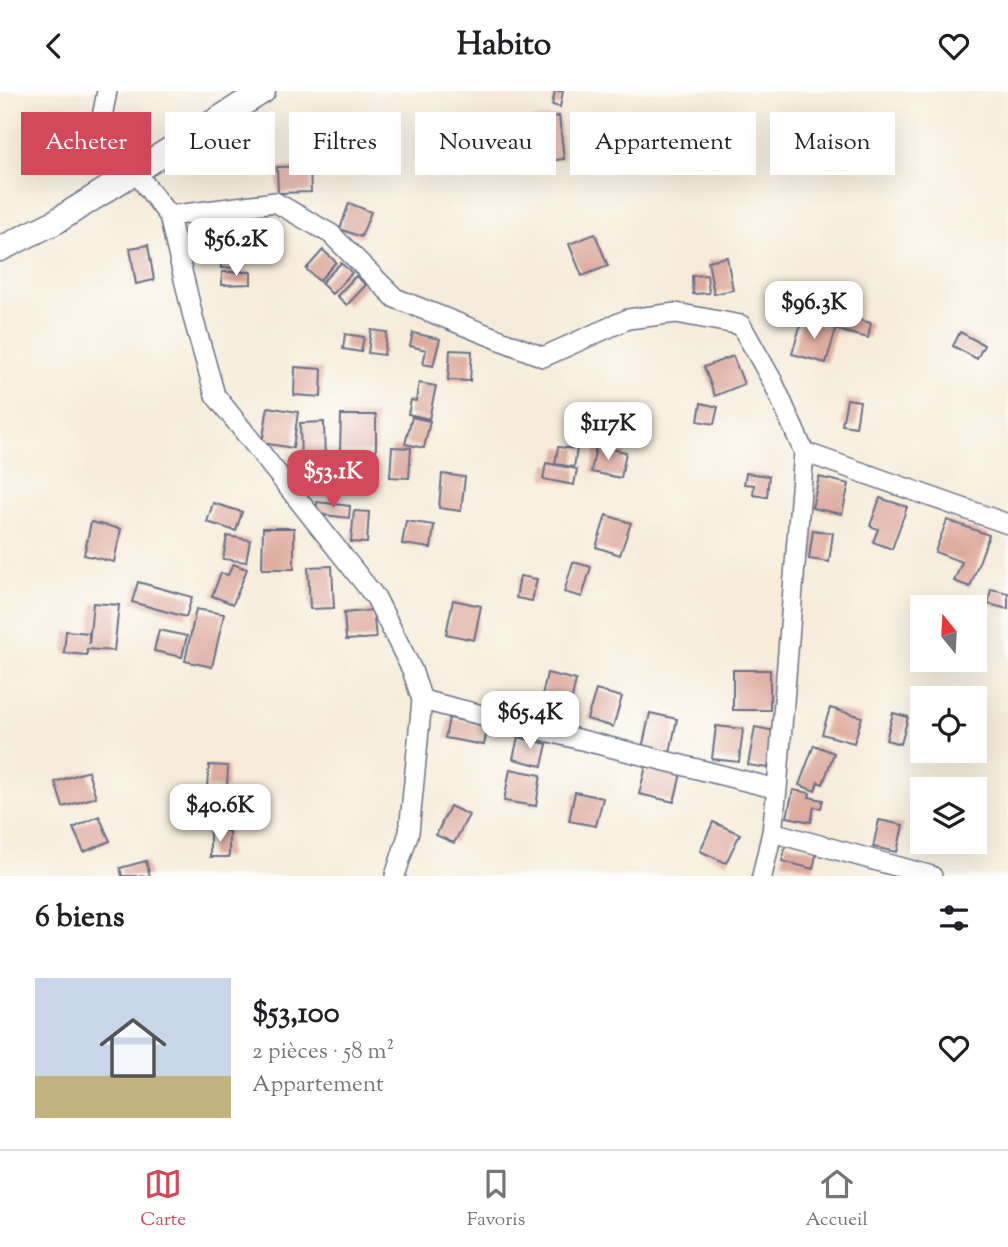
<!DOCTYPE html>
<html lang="fr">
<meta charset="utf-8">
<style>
:root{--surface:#fff;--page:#f2f2f2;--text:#202124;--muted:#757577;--line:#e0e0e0;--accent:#d1495b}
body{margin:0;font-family:"Sorts Mill Goudy",serif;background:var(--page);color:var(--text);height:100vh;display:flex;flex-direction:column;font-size:26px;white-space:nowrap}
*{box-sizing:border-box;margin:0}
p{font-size:23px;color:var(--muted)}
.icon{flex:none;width:38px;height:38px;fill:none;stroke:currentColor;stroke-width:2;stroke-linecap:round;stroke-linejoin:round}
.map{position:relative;height:785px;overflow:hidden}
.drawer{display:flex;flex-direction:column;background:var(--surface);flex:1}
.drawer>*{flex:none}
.top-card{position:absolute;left:21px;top:21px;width:966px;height:63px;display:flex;gap:14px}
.needle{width:46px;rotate:342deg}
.controls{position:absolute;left:910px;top:504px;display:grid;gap:14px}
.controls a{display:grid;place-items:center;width:77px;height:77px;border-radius:0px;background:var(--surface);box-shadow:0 7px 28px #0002;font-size:35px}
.price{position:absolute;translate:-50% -60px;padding:0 16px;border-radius:14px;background:#fff;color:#222;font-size:23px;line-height:46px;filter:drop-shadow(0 2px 4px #0008)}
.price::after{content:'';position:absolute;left:50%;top:42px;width:21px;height:16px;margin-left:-10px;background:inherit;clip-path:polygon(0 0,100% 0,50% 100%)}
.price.selected{background:var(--accent);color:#fff}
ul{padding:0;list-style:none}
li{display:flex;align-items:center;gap:21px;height:175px;padding:0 35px}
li+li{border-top:2px solid var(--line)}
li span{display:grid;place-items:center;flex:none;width:196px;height:140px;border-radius:0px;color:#555}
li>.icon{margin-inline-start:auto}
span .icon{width:84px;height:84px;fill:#fffc;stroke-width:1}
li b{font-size:30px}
h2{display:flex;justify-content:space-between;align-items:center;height:84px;padding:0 35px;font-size:30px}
.tag{padding:0 24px;border-radius:0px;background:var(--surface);box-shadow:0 7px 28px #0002;font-size:24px;line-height:63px}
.tag.selected{background:var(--accent);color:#fff}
header{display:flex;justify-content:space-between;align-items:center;height:91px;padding:0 35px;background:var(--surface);font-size:32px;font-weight:700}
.tab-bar{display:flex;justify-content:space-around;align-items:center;height:98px;border-top:2px solid var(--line);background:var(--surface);font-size:19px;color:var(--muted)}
.tab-bar a{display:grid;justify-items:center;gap:4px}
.tab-bar .selected{color:var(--accent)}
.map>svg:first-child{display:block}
</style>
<header><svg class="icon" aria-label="back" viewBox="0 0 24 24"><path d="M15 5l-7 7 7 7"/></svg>Habito<svg class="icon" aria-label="heart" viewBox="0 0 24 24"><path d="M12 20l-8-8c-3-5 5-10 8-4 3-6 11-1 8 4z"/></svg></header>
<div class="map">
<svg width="1008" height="785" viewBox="0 0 1008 785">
<rect width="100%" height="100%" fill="#fdfcf7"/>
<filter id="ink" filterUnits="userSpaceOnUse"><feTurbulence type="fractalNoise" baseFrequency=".0143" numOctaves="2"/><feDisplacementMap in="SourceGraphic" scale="14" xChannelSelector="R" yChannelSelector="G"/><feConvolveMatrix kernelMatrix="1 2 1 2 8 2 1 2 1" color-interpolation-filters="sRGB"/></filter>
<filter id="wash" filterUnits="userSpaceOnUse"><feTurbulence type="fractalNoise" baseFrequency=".00686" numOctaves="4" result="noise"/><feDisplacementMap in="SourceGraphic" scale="28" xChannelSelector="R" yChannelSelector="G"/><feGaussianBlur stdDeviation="1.57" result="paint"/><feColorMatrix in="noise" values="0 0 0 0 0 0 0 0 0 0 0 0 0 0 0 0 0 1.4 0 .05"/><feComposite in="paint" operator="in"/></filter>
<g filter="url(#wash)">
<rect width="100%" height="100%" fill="#f6ecd9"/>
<g id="blocks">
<path fill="#deac9f" d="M 555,0 L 563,0 L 560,16 L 552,14 Z
M 559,25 L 564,68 L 535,72 L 530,29 Z
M 310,75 L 311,101 L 278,102 L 277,76 Z
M 349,112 L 371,121 L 361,146 L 340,138 Z
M 240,135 L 242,176 L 221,177 L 220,136 Z
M 595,143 L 608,175 L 582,185 L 569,153 Z
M 148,154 L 154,189 L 136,193 L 130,157 Z
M 323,159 L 336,171 L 319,190 L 306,178 Z
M 727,166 L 733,199 L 714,203 L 708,170 Z
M 341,172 L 352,182 L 332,203 L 321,192 Z
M 222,181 L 251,181 L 251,193 L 222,194 Z
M 707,184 L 709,202 L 693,203 L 692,185 Z
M 356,185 L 366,194 L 347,214 L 337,205 Z
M 841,224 L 871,232 L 868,247 L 837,239 Z
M 802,229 L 836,238 L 826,272 L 792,263 Z
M 371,239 L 387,241 L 384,264 L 368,262 Z
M 960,241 L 984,254 L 977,268 L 953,255 Z
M 413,242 L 440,248 L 433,275 L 423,273 L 426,259 L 410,255 Z
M 345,243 L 364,246 L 361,261 L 343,258 Z
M 450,259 L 472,260 L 470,290 L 448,289 Z
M 733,265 L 744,293 L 715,305 L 704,276 Z
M 295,276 L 322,278 L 321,306 L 294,304 Z
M 419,292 L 436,295 L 429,328 L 408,323 L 411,309 L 416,310 Z
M 847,308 L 860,310 L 856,336 L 842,334 Z
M 701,312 L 718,316 L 714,333 L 698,330 Z
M 268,316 L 298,321 L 293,357 L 262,352 Z
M 341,324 L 376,324 L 376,360 L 340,360 Z
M 412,326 L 430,330 L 424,357 L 405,353 Z
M 324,331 L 325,375 L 301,376 L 300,332 Z
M 596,355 L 626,361 L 621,387 L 591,381 Z
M 392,356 L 411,357 L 409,387 L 390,386 Z
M 558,356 L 577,358 L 574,376 L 555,373 Z
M 546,372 L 577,378 L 574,394 L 543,388 Z
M 746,382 L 769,385 L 767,406 L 753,404 L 754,394 L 744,393 Z
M 442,383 L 465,386 L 461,420 L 439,417 Z
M 819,386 L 849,393 L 842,423 L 812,417 Z
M 880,407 L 907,416 L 892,458 L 873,451 L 878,438 L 870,435 Z
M 317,411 L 350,415 L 349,427 L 316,423 Z
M 213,412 L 242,421 L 236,440 L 207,431 Z
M 354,420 L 369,421 L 367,452 L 351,451 Z
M 606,424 L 631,432 L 620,464 L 596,456 Z
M 947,429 L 989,444 L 970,496 L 954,490 L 962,471 L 935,461 Z
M 406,430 L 434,434 L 431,457 L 402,453 Z
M 91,431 L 121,438 L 114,471 L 84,464 Z
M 263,437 L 294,437 L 294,478 L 262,478 Z
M 813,439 L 833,442 L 829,471 L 809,468 Z
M 227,445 L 250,449 L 246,471 L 223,468 Z
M 573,471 L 591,476 L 582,506 L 564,501 Z
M 233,473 L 247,478 L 233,513 L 212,505 L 221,482 L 228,484 Z
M 332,475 L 334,517 L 310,518 L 308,476 Z
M 520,485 L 537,488 L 532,510 L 516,507 Z
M 138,491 L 192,506 L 186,526 L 132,511 Z
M 991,498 L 1008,502 L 1008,518 L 988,513 Z
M 453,509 L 481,515 L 474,549 L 446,543 Z
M 93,512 L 119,514 L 114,560 L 87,558 L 87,564 L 64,562 L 66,540 L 89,542 L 89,553 Z
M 196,518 L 224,523 L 212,576 L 185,570 Z
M 373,519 L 376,547 L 346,549 L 344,522 Z
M 159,539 L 187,545 L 182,566 L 154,560 Z
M 733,579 L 770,579 L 770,619 L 733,619 Z
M 547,582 L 576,589 L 569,621 L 540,614 Z
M 596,599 L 622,606 L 613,636 L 587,628 Z
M 830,617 L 862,626 L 854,652 L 822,643 Z
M 650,622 L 677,628 L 670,662 L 642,657 Z
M 893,622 L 908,626 L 901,653 L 886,649 Z
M 449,627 L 488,635 L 484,654 L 445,647 Z
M 716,635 L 743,638 L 739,671 L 712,668 Z
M 755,636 L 775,640 L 768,677 L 748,674 Z
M 518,646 L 547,653 L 542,675 L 513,668 Z
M 814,654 L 834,662 L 823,693 L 818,691 L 815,700 L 799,694 Z
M 209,674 L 228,675 L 227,697 L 207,696 Z
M 646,675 L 681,683 L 674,711 L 639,703 Z
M 510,678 L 541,684 L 536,715 L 504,710 Z
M 88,680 L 96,706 L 63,716 L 55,691 Z
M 793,699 L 810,702 L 809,706 L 823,709 L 821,717 L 814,716 L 811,731 L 787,726 Z
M 575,701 L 603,707 L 596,735 L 569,730 Z
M 227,706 L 247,707 L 246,730 L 214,728 L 215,716 L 226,717 Z
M 450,715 L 469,724 L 454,752 L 436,744 Z
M 99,725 L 110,750 L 84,761 L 73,737 Z
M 879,729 L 903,734 L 897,761 L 873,756 Z
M 713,731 L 740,743 L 726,772 L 700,760 Z
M 210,740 L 229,740 L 229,766 L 210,766 Z
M 786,752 L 817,760 L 813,778 L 782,770 Z
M 146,770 L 150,785 L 122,785 L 120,777 Z"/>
</g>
</g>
<g filter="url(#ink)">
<use href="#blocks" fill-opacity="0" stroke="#687189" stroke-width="2"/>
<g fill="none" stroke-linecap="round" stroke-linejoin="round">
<defs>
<path id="minor" d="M 107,0 L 101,31 L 102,37 L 169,125 L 275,111 L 331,143 L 395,207 L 543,266 L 628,228 L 676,222 L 741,234 L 773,291 L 804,361 L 1008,433
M 169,125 L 194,230 L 215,304 L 376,507 L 412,579 L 422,609 L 777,698 L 804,361
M 772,741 L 932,785
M 395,785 L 409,741 L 422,609
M 762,785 L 772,741 L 777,698"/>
<path id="tertiary" d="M 0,158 L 55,131 L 263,0"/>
</defs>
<use href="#minor" stroke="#687189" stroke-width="22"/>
<use href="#tertiary" stroke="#687189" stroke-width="27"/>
<use href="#minor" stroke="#fff" stroke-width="19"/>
<use href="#tertiary" stroke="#fff" stroke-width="24"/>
</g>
</g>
</svg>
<div class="controls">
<a><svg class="needle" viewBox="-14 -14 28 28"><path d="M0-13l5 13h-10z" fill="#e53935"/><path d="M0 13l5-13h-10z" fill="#757577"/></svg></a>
<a><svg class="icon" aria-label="locate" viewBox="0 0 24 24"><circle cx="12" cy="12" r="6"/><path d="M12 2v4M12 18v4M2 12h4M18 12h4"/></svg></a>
<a><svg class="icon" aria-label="layers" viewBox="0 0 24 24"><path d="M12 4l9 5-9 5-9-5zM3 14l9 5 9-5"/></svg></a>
</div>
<b class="price" style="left:236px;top:187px">$56.2K</b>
<b class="price" style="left:814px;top:250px">$96.3K</b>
<b class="price" style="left:608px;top:371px">$117K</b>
<b class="price selected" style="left:333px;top:419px">$53.1K</b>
<b class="price" style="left:530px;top:660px">$65.4K</b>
<b class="price" style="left:220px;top:753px">$40.6K</b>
<div class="top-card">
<a class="tag selected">Acheter</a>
<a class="tag">Louer</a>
<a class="tag">Filtres</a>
<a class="tag">Nouveau</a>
<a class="tag">Appartement</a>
<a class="tag">Maison</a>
</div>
</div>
<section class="drawer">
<h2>6 biens<svg class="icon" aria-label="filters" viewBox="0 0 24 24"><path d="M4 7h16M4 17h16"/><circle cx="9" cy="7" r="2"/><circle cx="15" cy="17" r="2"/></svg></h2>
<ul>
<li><span style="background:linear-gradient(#c9d6e8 70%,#c2b280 0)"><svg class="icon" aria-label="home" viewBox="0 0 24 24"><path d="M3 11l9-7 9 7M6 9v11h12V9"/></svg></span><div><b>$53,100</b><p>2 pièces · 58 m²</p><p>Appartement</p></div><svg class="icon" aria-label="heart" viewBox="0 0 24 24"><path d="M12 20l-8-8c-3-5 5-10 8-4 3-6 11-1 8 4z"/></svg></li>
</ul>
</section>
<nav class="tab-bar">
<a class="selected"><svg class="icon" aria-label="map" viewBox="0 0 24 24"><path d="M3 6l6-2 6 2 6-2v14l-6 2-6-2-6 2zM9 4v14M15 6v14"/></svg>Carte</a>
<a><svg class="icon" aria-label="saved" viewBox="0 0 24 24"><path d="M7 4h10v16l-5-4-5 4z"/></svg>Favoris</a>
<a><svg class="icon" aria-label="home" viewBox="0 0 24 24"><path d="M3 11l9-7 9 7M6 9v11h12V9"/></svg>Accueil</a>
</nav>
